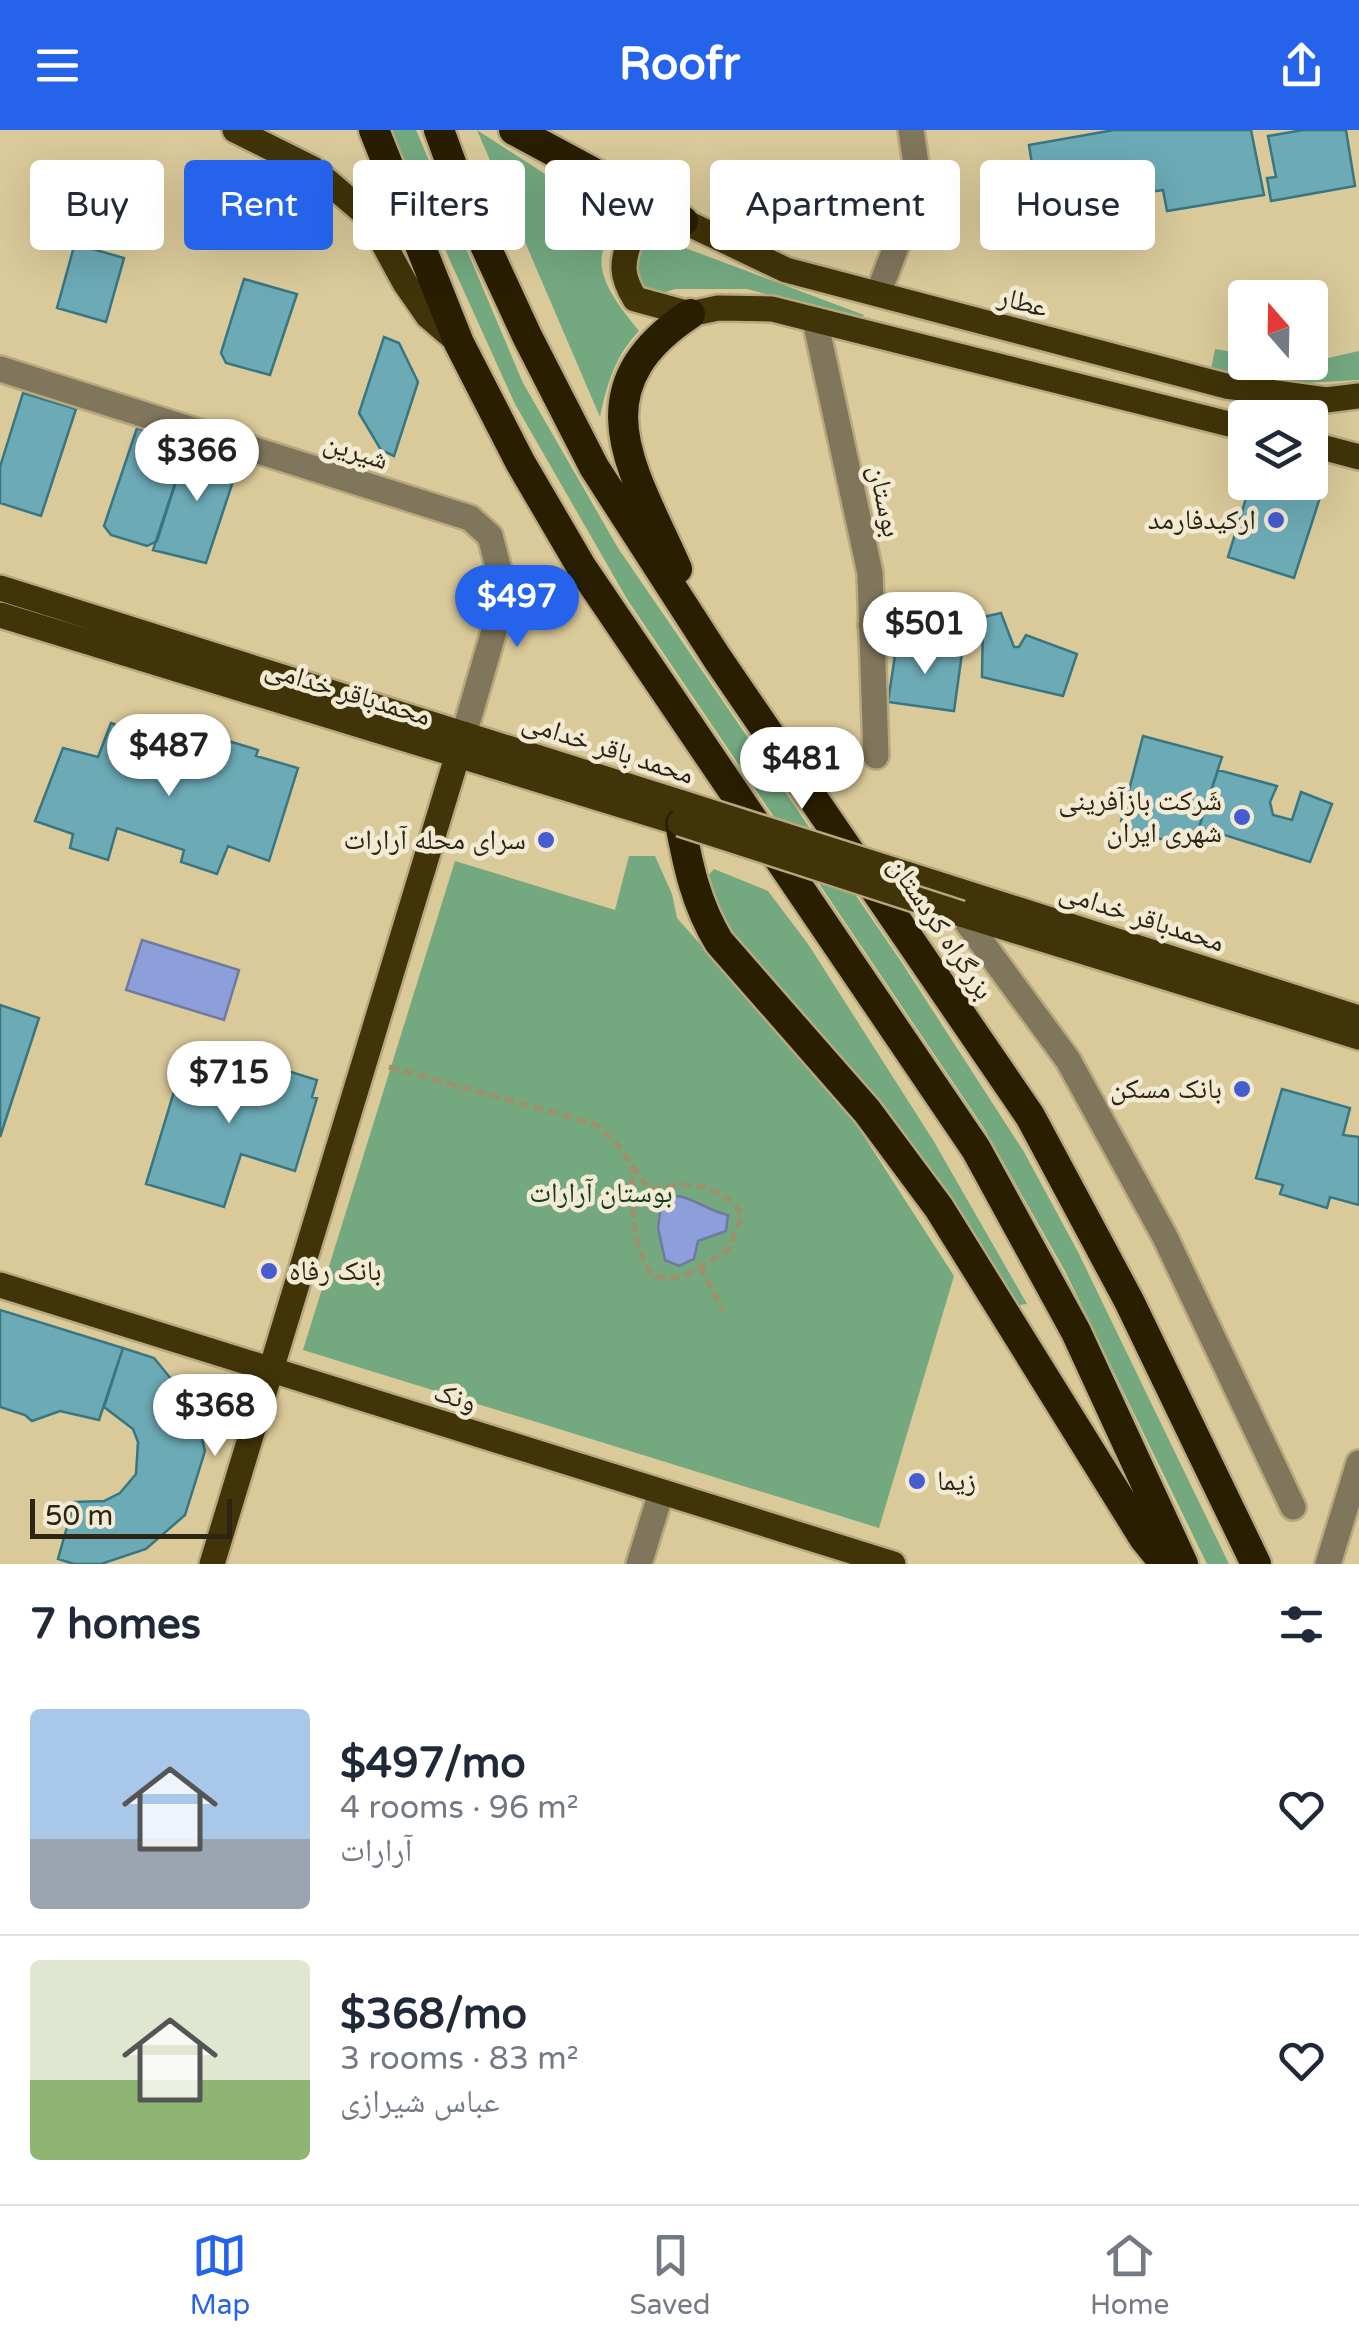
<!DOCTYPE html>
<meta charset="utf-8">
<style>
:root{--surface:#fff;--page:#f6f6f7;--text:#1f2937;--muted:#747a83;--line:#e0e1e3;--accent:#2563eb}
body{margin:0;font-family:"Varela Round","Noto Naskh Arabic",sans-serif;background:var(--page);color:var(--text);height:100vh;display:flex;flex-direction:column;font-size:38px;white-space:nowrap}
*{box-sizing:border-box;margin:0}
p{font-size:32px;color:var(--muted)}
.icon{flex:none;width:55px;height:55px;fill:none;stroke:currentColor;stroke-width:2;stroke-linecap:round;stroke-linejoin:round}
.map{position:relative;height:1434px;overflow:hidden}
.sheet{display:flex;flex-direction:column;background:var(--surface);flex:1}
.sheet>*{flex:none}
.top-card{position:absolute;left:30px;top:30px;width:1300px;height:90px;display:flex;gap:20px}
.needle{width:65px;rotate:340deg}
.fabs{position:absolute;left:1228px;top:150px;display:grid;gap:20px}
.fabs a{display:grid;place-items:center;width:100px;height:100px;border-radius:10px;background:var(--surface);box-shadow:0 10px 40px #0002;font-size:50px}
.scale{position:absolute;left:30px;bottom:25px;width:202px;box-sizing:border-box;padding-left:10px;border:5px solid #2c2513;border-top:0;font-size:28px;line-height:35px;white-space:nowrap;color:#2c2513;-webkit-text-stroke:8px #f2ead2;paint-order:stroke}
.price{position:absolute;translate:-50% -85px;padding:0 22px;border-radius:35px;background:#fff;color:#222;font-size:32px;line-height:65px;filter:drop-shadow(0 2px 5px #0008)}
.price::after{content:'';position:absolute;left:50%;top:60px;width:30px;height:22px;margin-left:-15px;background:inherit;clip-path:polygon(0 0,100% 0,50% 100%)}
.price.current{background:var(--accent);color:#fff}
ul{padding:0;list-style:none}
li{display:flex;align-items:center;gap:30px;height:250px;padding:0 30px}
li+li{border-top:2px solid var(--line)}
li span{display:grid;place-items:center;flex:none;width:280px;height:200px;border-radius:10px;color:#555}
li>.icon{margin-inline-start:auto}
span .icon{width:120px;height:120px;fill:#fffc;stroke-width:1}
li b{font-size:42px}
h2{display:flex;justify-content:space-between;align-items:center;height:120px;padding:0 30px;font-size:42px}
.tag{padding:0 35px;border-radius:10px;background:var(--surface);box-shadow:0 10px 40px #0002;font-size:35px;line-height:90px}
.tag.current{background:var(--accent);color:#fff}
header{display:flex;justify-content:space-between;align-items:center;height:130px;padding:0 30px;background:var(--accent);color:#fff;font-size:45px;font-weight:700}
.dock{display:flex;justify-content:space-around;align-items:center;height:140px;border-top:2px solid var(--line);background:var(--surface);font-size:28px;color:var(--muted)}
.dock a{display:grid;justify-items:center;gap:5px}
.dock .current{color:var(--accent)}
.map>svg:first-child{display:block}
</style>
<header><svg class="icon" aria-label="menu" viewBox="0 0 24 24"><path d="M4 6h16M4 12h16M4 18h16"/></svg>Roofr<svg class="icon" aria-label="share" viewBox="0 0 24 24"><path d="M12 15V3M7 8l5-5 5 5M5 13v7h14v-7"/></svg></header>
<div class="map">
<svg width="1359" height="1434" viewBox="0 0 1359 1434">
<rect width="100%" height="100%" fill="#dac999"/>
<path fill="#74a980" d="M 391,0 L 416,0 L 523,253 L 618,418 L 902,833 L 1024,1022 L 1078,1122 L 1229,1434 L 1207,1434 L 1065,1141 L 984,998 L 627,469 L 515,274 Z
M 477,0 L 622,94 C 617,102 607,112 603,121 C 594,148 624,182 639,201 C 615,226 607,254 600,287 Z
M 656,110 L 680,116 L 864,185 L 861,190 L 747,159 L 675,159 L 660,164 L 648,163 L 637,156 L 632,145 L 636,120 Z
M 1215,219 L 1245,224 L 1245,232 L 1310,232 L 1359,221 L 1359,250 L 1302,253 L 1210,245 Z
M 629,726 L 655,726 L 672,764 L 677,788 L 847,980 L 954,1146 L 879,1398 L 303,1220 L 455,731 L 615,780 Z
M 714,739 L 768,761 L 808,814 L 933,1010 L 1027,1174 L 1013,1176 L 797,880 L 704,771 L 700,754 Z"/>
<path fill="#8c9fda" stroke="#6f7a9e" stroke-width="2.5" d="M 142,810 L 239,840 L 224,890 L 126,860 Z
M 678,1066 C 697,1070 709,1081 728,1085 L 726,1101 L 698,1111 L 694,1129 L 679,1136 L 665,1130 L 658,1098 L 661,1075 Z"/>
<path fill="#6caab6" stroke="#387681" stroke-width="2.5" d="M 1114,0 L 1251,0 L 1264,65 L 1167,81 L 1163,60 L 1039,80 L 1029,15 Z
M 1303,0 L 1346,0 L 1355,56 L 1271,71 L 1267,48 L 1276,47 L 1268,6 Z
M 78,102 L 92,105 L 89,118 L 124,128 L 106,192 L 57,178 Z
M 244,149 L 297,164 L 270,245 L 226,233 L 221,223 Z
M 384,207 L 399,213 L 418,252 L 394,326 L 381,320 L 359,283 Z
M 23,263 L 76,279 L 41,386 L 0,373 L 0,337 Z
M 137,298 L 188,314 L 157,411 L 147,416 L 111,405 L 104,396 Z
M 188,314 L 240,330 L 206,433 L 153,420 Z
M 1310,348 L 1325,352 L 1294,448 L 1228,427 L 1251,352 L 1310,352 Z
M 1001,483 L 1014,517 L 1019,517 L 1026,505 L 1077,524 L 1063,566 L 982,547 L 983,487 Z
M 897,512 L 962,523 L 954,581 L 888,572 Z
M 111,593 L 157,609 L 152,627 L 198,639 L 204,621 L 216,624 L 222,609 L 258,620 L 256,626 L 298,638 L 269,731 L 228,716 L 217,744 L 181,732 L 184,720 L 117,698 L 108,730 L 70,718 L 73,704 L 35,691 L 63,618 L 98,627 Z
M 1143,606 L 1222,627 L 1194,713 L 1182,715 L 1130,700 L 1121,691 Z
M 1218,640 L 1277,656 L 1270,672 L 1273,685 L 1292,690 L 1301,662 L 1332,674 L 1310,732 L 1199,697 Z
M 0,875 L 39,888 L 0,1007 Z
M 186,922 L 252,942 L 256,931 L 317,950 L 312,967 L 317,968 L 295,1041 L 241,1024 L 224,1077 L 146,1054 Z
M 1282,959 L 1350,978 L 1343,1005 L 1359,1007 L 1359,1075 L 1330,1067 L 1327,1078 L 1280,1064 L 1283,1055 L 1256,1048 Z
M 0,1180 L 123,1218 L 99,1290 L 60,1281 L 32,1291 L 25,1285 L 0,1277 Z
M 123,1218 L 154,1228 L 194,1277 L 205,1321 L 185,1385 L 146,1419 L 101,1434 L 74,1434 L 58,1429 L 74,1372 L 104,1371 L 120,1363 L 136,1344 L 138,1312 L 133,1299 L 104,1277 Z"/>
<g fill="none" stroke-linecap="round" stroke-linejoin="round">
<defs>
<path id="minor" d="M 878,164 L 902,101 L 916,34 L 911,0
M 815,190 L 870,443 L 876,626
M 0,239 L 470,388 L 490,406 L 505,463 L 464,604
M 871,495 L 970,495
M 961,784 L 1068,930 L 1165,1107 L 1293,1377
M 639,1434 L 661,1363
M 1328,1434 L 1359,1333"/>
<path id="major" d="M 235,0 L 313,39 L 369,87 L 405,153 L 428,186 L 457,211
M 1245,298 L 772,179 L 718,178 L 690,184 L 635,169 C 621,146 621,133 631,108 L 683,91 L 786,140 L 1226,256 L 1326,270 L 1359,266
M 1310,314 L 1359,327
M 0,458 L 682,673
M 0,485 L 680,693
M 906,744 L 1359,888
M 961,784 L 1359,907
M 0,1155 L 893,1434
M 212,1434 L 464,604"/>
<path id="highway" d="M 374,0 L 459,213 L 520,332 L 582,438 L 976,1019 L 1076,1202 L 1183,1434
M 439,0 L 466,74 L 527,206 L 594,337 L 717,528 L 1030,986 L 1129,1171 L 1256,1434
M 514,0 L 683,91
M 677,439 C 634,341 575,260 690,184
M 680,693 C 688,736 696,774 719,812 L 867,981 L 939,1078 L 1144,1408 L 1165,1434"/>
</defs>
<use href="#minor" stroke="#b7a87e" stroke-width="30"/>
<use href="#major" stroke="#b7a87e" stroke-width="30"/>
<use href="#highway" stroke="#b7a87e" stroke-width="35"/>
<path stroke="#9e906b" stroke-width="5" stroke-dasharray="10 5" stroke-linecap="butt" d="M 389,937 L 595,994 L 616,1013 L 647,1056 L 653,1059 C 685,1051 722,1053 742,1085 L 728,1120 L 681,1148 L 654,1147 C 630,1118 633,1071 632,1036
M 700,1136 L 723,1181"/>
<use href="#minor" stroke="#80765c" stroke-width="25"/>
<use href="#major" stroke="#413409" stroke-width="25"/>
<use href="#highway" stroke="#291e00" stroke-width="30"/>
<defs>
<path id="major-bridge" d="M 682,673 L 906,744
M 680,693 L 961,784"/>
</defs>
<use href="#major-bridge" stroke="#b7a87e" stroke-width="30" stroke-linecap="butt"/>
<use href="#major-bridge" stroke="#413409" stroke-width="25"/>
</g>
<g fill="#465dd1" stroke="#f2ead2" stroke-width="4">
<circle cx="1276" cy="390" r="10"/>
<circle cx="1242" cy="687" r="10"/>
<circle cx="546" cy="710" r="10"/>
<circle cx="1242" cy="959" r="10"/>
<circle cx="269" cy="1141" r="10"/>
<circle cx="917" cy="1351" r="10"/>
</g>
<g text-anchor="middle" dominant-baseline="central" stroke-width="9" stroke-linejoin="round" paint-order="stroke">
<g font-size="28" fill="#2c2513" stroke="#f2ead2">
<text transform="translate(1023 172) rotate(15)">عطار</text>
<text transform="translate(356 321) rotate(18)">شیرین</text>
<text transform="translate(885 371) rotate(78)">بوستان</text>
<text transform="translate(348 562) rotate(17)">محمدباقر خدامی</text>
<text transform="translate(608 618) rotate(18)">محمد باقر خدامی</text>
<text transform="translate(1142 787) rotate(18)">محمدباقر خدامی</text>
<text transform="translate(941 798) rotate(56)">بزرگراه کردستان</text>
<text transform="translate(455 1267) rotate(17)">ونک</text>
</g>
<g font-size="28" fill="#2c2513" stroke="#f2ead2" text-anchor="end">
<text x="1256" y="390">ارکیدفارمد</text>
<text x="1222" y="671">شَرکت بازآفرینی<tspan x="1222" dy="32">شهری ایران</tspan></text>
<text x="526" y="710">سرای محله آرارات</text>
<text x="1222" y="959">بانک مسکن</text>
<text x="289" y="1141" text-anchor="start">بانک رفاه</text>
<text x="937" y="1351" text-anchor="start">زیما</text>
</g>
<g font-size="28" fill="#113d1f" stroke="#f2ead2">
<text x="601" y="1063">بوستان آرارات</text>
</g>
</g>
</svg>
<div class="fabs">
<a><svg class="needle" viewBox="-14 -14 28 28"><path d="M0-13l5 13h-10z" fill="#e53935"/><path d="M0 13l5-13h-10z" fill="#747a83"/></svg></a>
<a><svg class="icon" aria-label="layers" viewBox="0 0 24 24"><path d="M12 4l9 5-9 5-9-5zM3 14l9 5 9-5"/></svg></a>
</div>
<div class="scale">50 m</div>
<b class="price" style="left:197px;top:374px">$366</b>
<b class="price current" style="left:517px;top:520px">$497</b>
<b class="price" style="left:925px;top:547px">$501</b>
<b class="price" style="left:169px;top:669px">$487</b>
<b class="price" style="left:802px;top:682px">$481</b>
<b class="price" style="left:229px;top:996px">$715</b>
<b class="price" style="left:215px;top:1329px">$368</b>
<div class="top-card">
<a class="tag">Buy</a>
<a class="tag current">Rent</a>
<a class="tag">Filters</a>
<a class="tag">New</a>
<a class="tag">Apartment</a>
<a class="tag">House</a>
</div>
</div>
<section class="sheet">
<h2>7 homes<svg class="icon" aria-label="filters" viewBox="0 0 24 24"><path d="M4 7h16M4 17h16"/><circle cx="9" cy="7" r="2"/><circle cx="15" cy="17" r="2"/></svg></h2>
<ul>
<li><span style="background:linear-gradient(#a9c7e8 65%,#9aa5b1 0)"><svg class="icon" aria-label="home" viewBox="0 0 24 24"><path d="M3 11l9-7 9 7M6 9v11h12V9"/></svg></span><div><b>$497/mo</b><p>4 rooms · 96 m²</p><p>آرارات</p></div><svg class="icon" aria-label="heart" viewBox="0 0 24 24"><path d="M12 20l-8-8c-3-5 5-10 8-4 3-6 11-1 8 4z"/></svg></li>
<li><span style="background:linear-gradient(#dfe7d0 60%,#8fb573 0)"><svg class="icon" aria-label="home" viewBox="0 0 24 24"><path d="M3 11l9-7 9 7M6 9v11h12V9"/></svg></span><div><b>$368/mo</b><p>3 rooms · 83 m²</p><p>عباس شیرازی</p></div><svg class="icon" aria-label="heart" viewBox="0 0 24 24"><path d="M12 20l-8-8c-3-5 5-10 8-4 3-6 11-1 8 4z"/></svg></li>
</ul>
</section>
<nav class="dock">
<a class="current"><svg class="icon" aria-label="map" viewBox="0 0 24 24"><path d="M3 6l6-2 6 2 6-2v14l-6 2-6-2-6 2zM9 4v14M15 6v14"/></svg>Map</a>
<a><svg class="icon" aria-label="saved" viewBox="0 0 24 24"><path d="M7 4h10v16l-5-4-5 4z"/></svg>Saved</a>
<a><svg class="icon" aria-label="home" viewBox="0 0 24 24"><path d="M3 11l9-7 9 7M6 9v11h12V9"/></svg>Home</a>
</nav>
